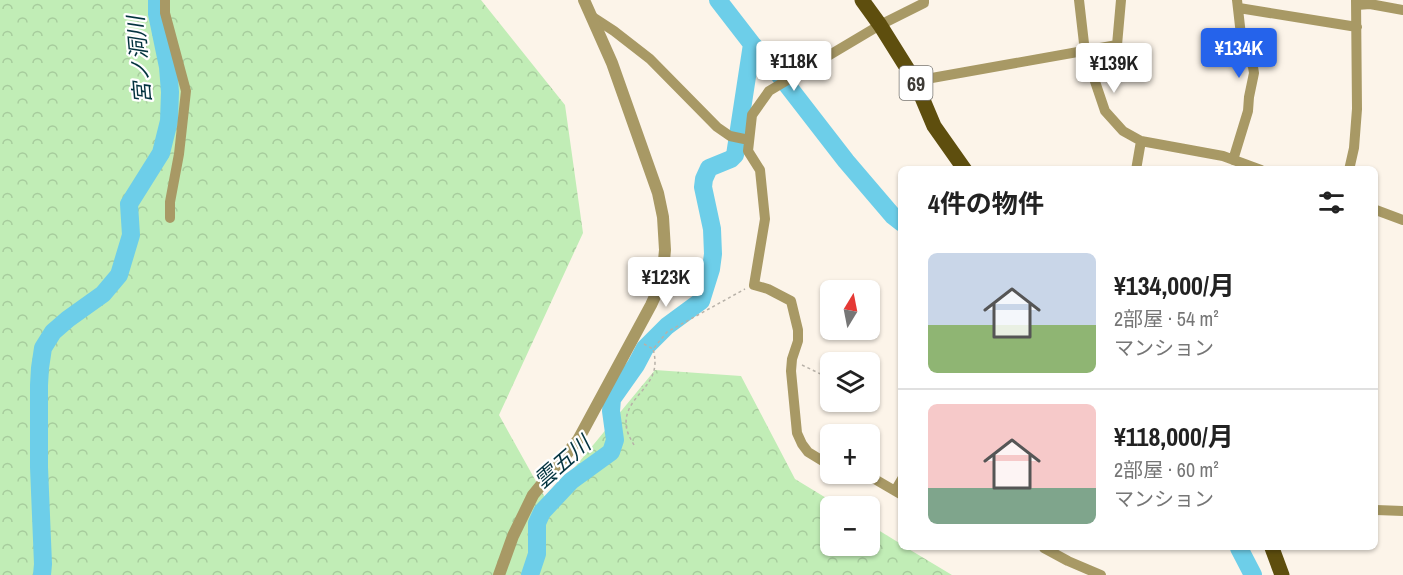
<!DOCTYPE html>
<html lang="ja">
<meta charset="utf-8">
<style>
:root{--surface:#fff;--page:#f2f2f2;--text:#222;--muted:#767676;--line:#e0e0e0;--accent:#2563eb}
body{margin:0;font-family:"Archivo Narrow","Noto Sans JP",sans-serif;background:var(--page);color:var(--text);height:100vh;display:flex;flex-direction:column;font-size:22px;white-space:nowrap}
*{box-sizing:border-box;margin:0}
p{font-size:20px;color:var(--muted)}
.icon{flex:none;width:33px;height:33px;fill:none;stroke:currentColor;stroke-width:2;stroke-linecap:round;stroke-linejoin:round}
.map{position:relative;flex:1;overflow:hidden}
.details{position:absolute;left:898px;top:166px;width:480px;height:384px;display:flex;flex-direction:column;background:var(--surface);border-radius:9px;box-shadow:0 2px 4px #0004}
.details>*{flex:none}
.needle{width:39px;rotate:10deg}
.controls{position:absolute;left:820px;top:280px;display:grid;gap:12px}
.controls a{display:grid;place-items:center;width:60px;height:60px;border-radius:9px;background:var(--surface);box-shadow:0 2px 4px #0004;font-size:30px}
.price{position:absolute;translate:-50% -51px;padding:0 14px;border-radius:6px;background:#fff;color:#222;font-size:20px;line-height:39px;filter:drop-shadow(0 2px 3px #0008)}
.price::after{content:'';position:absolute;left:50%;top:36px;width:18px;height:14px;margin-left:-9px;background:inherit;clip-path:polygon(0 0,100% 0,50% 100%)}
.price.selected{background:var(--accent);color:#fff}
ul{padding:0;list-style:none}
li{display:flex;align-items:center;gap:18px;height:150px;padding:0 30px}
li+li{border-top:2px solid var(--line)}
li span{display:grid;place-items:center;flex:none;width:168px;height:120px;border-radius:9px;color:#555}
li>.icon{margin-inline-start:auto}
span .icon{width:72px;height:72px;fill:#fffc;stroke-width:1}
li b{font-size:26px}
h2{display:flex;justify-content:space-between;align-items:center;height:72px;padding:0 30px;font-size:26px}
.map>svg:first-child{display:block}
</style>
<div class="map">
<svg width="1403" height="575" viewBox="0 0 1403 575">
<defs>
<pattern id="forest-crowns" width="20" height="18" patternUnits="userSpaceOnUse" patternTransform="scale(1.5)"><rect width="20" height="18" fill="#c1edb6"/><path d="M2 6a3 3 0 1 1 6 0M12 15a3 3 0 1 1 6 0" fill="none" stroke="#a7cc9d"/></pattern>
</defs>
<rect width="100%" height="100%" fill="#fcf4e9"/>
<path fill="url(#forest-crowns)" d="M 0,0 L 481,0 L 565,105 L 583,233 L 499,415 L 547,501 L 655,370 L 741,376 L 795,479 L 841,507 L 831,507 L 831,546 L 870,546 L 870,525 L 901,544 L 902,548 L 907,548 L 952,575 L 0,575 Z"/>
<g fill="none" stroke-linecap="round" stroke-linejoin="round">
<path stroke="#6dcee9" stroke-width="18" d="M 718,0 L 752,44 L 774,68 L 846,161 L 893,216 L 902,223
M 1239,548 L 1253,575
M 42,575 L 43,564 L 39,467 L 39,385 L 40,368 L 43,348 L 53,332 L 68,319 L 103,294 L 119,275 L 131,235 L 129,204 L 161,153 L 169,121 L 170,92 L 168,67 L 157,14 L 157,0
M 530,575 L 537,554 L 537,523 L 542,512 L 571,481 L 611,452 L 615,440 L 611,411 L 612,399 L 636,365 L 645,348 L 667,326 L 701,301 L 711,269 L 713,254 L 712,229 L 703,187 L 704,179 L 709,168 L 731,159 L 735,155 L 752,44"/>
<path stroke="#b7b1a8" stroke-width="1.5" stroke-dasharray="3 3" stroke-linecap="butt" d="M 644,344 L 653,349 L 667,332 L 745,289
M 802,365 L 831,379
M 634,445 C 630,438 626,431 626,423 C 626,393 664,387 653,349"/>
<path stroke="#a89965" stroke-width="10" d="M 165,0 L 165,13 L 186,91 L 179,154 L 170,202 L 170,218
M 1079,0 L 1085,52 L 1105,111 L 1123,131 L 1141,141 L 1223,156 L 1261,170
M 1357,5 L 1370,4 L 1403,10
M 1239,8 L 1357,27
M 591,16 L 614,31 L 650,59 L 717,127 L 730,136 L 749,140
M 915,81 L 1117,45 L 1121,0
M 1233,160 L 1248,111 L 1249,97 L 1254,73 L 1253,67 L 1241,35 L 1237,0
M 1136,170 L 1141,141
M 1349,170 L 1354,148 L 1357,109 L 1356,0
M 1376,210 L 1403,220
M 831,464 L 826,463 L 808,452 L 802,444 L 797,433 L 791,371 L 792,359 L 798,341 L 798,330 L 791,301 L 768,289 L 754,285 L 765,219 L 760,170 L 748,151 L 752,115 L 769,91 L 880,25 L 924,3 L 924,0
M 866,474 L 902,495
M 895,491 L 902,479
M 1376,510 L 1403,511
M 1044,548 L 1068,561 L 1101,575"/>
<path stroke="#a89965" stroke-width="12" d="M 499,575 L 513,536 L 533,495 L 578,440 L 651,305 L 662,281 L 665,250 L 663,217 L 658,193 L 612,63 L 584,0"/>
<path stroke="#5e4e0e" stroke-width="15" d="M 862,0 L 880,25 L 915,81 L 934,126 L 965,170
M 1272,548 L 1282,575"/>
</g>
<g text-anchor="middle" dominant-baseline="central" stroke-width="4.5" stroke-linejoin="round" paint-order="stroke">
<rect fill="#fff" stroke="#787672" stroke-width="1.5" x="899.5" y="66" width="33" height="34" rx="4.5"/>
<g font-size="20" font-weight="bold" fill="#3e3b36">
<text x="916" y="83">69</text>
</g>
<g font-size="22" font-style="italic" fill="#03333f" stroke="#fff">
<text transform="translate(139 60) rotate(-95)">宮ノ洞川</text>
<text transform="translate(562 462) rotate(-41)">雲五川</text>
</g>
</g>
</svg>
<div class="controls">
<a><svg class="needle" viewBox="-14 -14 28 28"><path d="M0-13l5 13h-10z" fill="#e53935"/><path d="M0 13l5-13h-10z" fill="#767676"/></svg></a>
<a><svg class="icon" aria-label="layers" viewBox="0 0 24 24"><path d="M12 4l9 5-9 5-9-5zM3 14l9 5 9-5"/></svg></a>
<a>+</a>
<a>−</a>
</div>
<b class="price selected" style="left:1239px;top:79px">¥134K</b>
<b class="price" style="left:794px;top:92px">¥118K</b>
<b class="price" style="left:1114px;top:94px">¥139K</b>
<b class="price" style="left:666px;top:308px">¥123K</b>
<section class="details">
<h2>4件の物件<svg class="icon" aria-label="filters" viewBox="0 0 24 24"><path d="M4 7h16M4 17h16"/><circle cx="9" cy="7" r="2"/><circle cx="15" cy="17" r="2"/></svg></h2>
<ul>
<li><span style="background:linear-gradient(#c9d6e8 60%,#8fb573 0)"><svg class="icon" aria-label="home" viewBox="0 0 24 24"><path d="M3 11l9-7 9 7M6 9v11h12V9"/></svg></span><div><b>¥134,000/月</b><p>2部屋 · 54 m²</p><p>マンション</p></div></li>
<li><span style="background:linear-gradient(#f6c9c9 70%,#7fa58c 0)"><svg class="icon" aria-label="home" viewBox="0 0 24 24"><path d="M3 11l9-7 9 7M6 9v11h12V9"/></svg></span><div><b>¥118,000/月</b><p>2部屋 · 60 m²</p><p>マンション</p></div></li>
</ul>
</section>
</div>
